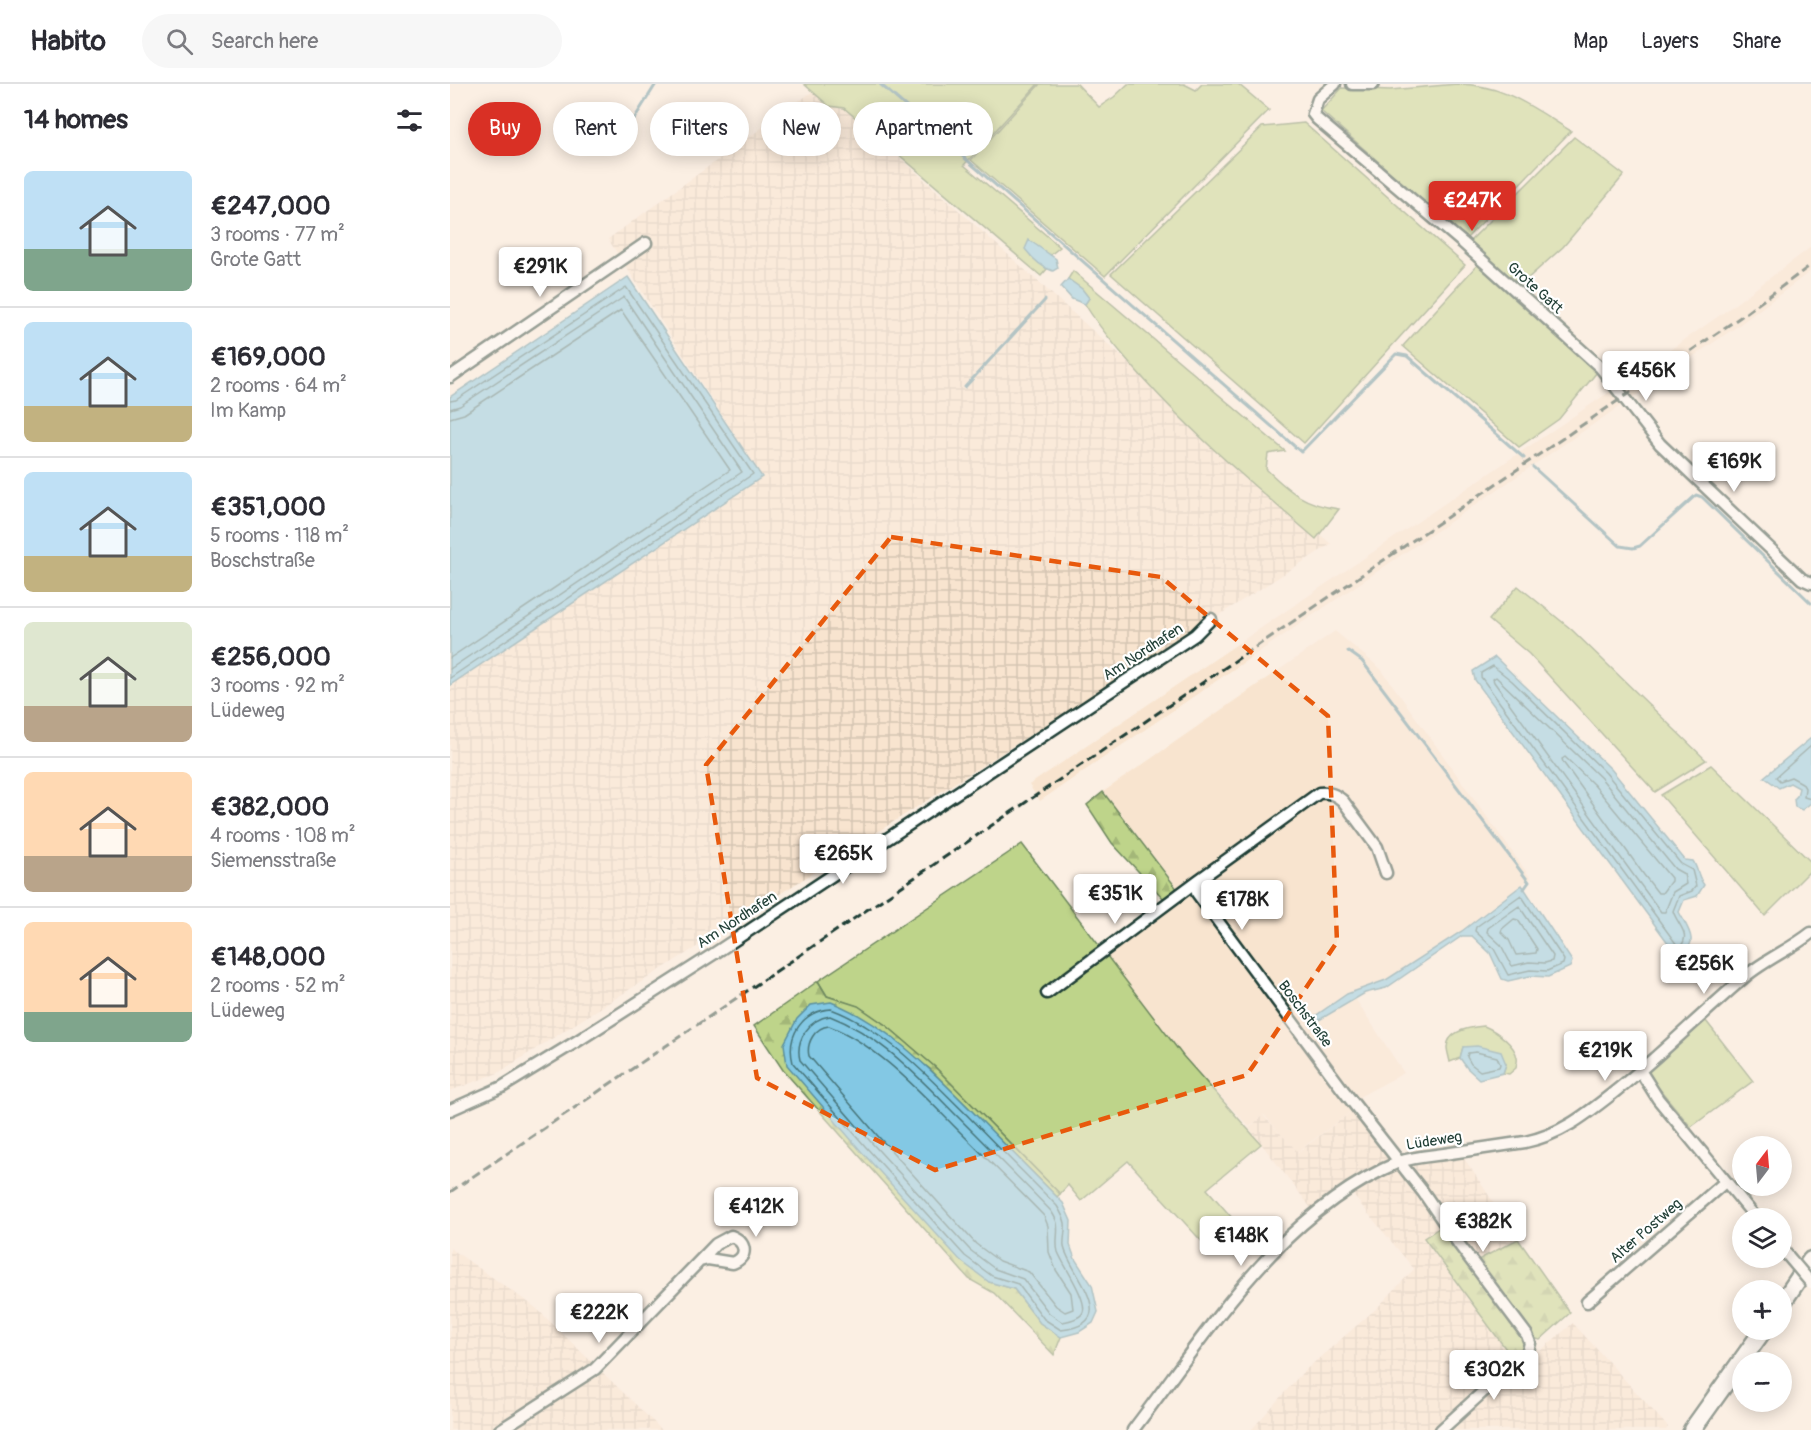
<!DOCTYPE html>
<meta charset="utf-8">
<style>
:root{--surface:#fff;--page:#f7f7f7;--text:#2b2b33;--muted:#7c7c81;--line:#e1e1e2;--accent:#d93025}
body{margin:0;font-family:Pangolin,sans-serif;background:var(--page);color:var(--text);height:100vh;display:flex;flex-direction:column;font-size:22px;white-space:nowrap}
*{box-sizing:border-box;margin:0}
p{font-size:20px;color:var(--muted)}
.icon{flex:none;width:33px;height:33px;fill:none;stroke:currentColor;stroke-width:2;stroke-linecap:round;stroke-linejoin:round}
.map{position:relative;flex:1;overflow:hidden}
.panel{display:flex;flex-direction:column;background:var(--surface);width:450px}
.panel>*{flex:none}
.banner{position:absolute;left:18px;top:18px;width:570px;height:54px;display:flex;gap:12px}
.needle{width:39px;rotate:16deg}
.buttons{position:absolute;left:1282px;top:1052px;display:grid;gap:12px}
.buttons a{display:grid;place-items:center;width:60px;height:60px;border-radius:50%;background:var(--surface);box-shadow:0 3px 15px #0003;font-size:30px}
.price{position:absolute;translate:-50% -51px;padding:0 14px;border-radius:6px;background:#fff;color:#222;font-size:20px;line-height:39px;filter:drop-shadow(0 2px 3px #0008)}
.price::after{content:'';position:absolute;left:50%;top:36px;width:18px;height:14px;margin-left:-9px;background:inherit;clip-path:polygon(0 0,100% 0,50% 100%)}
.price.selected{background:var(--accent);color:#fff}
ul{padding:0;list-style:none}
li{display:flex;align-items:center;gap:18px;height:150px;padding:0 24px}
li+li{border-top:2px solid var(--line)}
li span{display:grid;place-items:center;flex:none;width:168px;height:120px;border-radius:9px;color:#555}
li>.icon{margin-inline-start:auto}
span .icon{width:72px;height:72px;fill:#fffc;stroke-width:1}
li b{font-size:26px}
h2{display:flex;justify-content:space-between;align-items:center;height:72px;padding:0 24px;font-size:26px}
.tag{padding:0 21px;border-radius:27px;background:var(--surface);box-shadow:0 3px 15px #0003;font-size:21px;line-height:54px}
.tag.selected{background:var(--accent);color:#fff}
header{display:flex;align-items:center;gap:36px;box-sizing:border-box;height:84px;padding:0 30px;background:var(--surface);border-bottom:2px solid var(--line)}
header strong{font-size:28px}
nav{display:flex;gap:33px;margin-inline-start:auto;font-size:21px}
.search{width:420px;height:54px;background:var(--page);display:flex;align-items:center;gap:15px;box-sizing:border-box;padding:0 21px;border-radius:33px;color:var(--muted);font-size:22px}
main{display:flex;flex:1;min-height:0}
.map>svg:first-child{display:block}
</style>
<header>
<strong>Habito</strong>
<div class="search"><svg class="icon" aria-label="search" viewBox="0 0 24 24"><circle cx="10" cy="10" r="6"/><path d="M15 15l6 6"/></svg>Search here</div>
<nav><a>Map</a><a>Layers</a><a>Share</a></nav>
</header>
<main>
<section class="panel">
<h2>14 homes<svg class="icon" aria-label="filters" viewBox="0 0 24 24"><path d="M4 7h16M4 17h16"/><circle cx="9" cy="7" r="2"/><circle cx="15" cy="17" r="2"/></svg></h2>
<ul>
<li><span style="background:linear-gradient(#bfe0f5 65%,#7fa58c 0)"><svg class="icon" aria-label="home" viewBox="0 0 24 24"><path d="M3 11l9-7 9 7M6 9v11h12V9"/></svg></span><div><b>€247,000</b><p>3 rooms · 77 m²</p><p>Grote Gatt</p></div></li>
<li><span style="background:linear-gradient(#bfe0f5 70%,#c2b280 0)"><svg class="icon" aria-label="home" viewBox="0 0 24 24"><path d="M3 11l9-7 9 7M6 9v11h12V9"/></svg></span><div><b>€169,000</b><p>2 rooms · 64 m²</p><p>Im Kamp</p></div></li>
<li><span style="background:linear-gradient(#bfe0f5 70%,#c2b280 0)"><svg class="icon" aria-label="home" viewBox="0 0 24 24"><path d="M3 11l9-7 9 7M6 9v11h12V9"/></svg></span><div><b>€351,000</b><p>5 rooms · 118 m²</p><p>Boschstraße</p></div></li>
<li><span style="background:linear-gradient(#dfe7d0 70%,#b9a48a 0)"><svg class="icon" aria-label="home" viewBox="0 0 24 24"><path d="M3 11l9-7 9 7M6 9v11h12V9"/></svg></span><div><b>€256,000</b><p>3 rooms · 92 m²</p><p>Lüdeweg</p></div></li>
<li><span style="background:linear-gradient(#ffd9b3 70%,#b9a48a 0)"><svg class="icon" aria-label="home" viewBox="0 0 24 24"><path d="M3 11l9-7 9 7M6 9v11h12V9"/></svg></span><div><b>€382,000</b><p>4 rooms · 108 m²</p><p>Siemensstraße</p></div></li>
<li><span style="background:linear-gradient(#ffd9b3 75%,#7fa58c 0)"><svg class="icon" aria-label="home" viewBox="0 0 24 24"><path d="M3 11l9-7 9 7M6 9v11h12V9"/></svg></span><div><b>€148,000</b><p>2 rooms · 52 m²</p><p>Lüdeweg</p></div></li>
</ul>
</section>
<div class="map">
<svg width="1361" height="1346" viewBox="0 0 1361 1346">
<defs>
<pattern id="industrial-grid" width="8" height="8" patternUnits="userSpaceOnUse" patternTransform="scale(1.5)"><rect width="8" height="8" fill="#f8e4cf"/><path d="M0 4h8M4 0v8" fill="none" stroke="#d4c4b2"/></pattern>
<pattern id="forest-firs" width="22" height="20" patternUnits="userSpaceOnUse" patternTransform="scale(1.5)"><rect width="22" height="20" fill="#bed48a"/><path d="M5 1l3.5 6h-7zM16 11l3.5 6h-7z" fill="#a3b778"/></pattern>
</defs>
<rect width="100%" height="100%" fill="#fbefe3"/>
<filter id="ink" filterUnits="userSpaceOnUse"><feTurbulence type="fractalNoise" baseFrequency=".0167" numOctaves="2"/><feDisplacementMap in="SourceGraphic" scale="12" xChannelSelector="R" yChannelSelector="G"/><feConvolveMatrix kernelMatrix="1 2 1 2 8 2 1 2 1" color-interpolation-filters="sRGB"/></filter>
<g filter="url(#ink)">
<path fill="#f8e4cf" d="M 1361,163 L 1361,187 L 1285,244 L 590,717 L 579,701 L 1171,300 L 1273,229 Z
M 885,547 L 931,585 L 1081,794 L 1012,847 L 936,896 L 897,910 L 864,939 L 905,914 L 954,989 L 909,1013 L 913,1019 L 847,1068 L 814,1031 L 799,1043 L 733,972 L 651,864 L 728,805 L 653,708 Z"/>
<path fill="url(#industrial-grid)" d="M 370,2 L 881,460 L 48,989 L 0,1007 L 0,601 L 312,393 L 158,155 Z
M 913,1019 L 959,1080 L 1014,1074 L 1068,1155 L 1028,1176 L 1001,1136 L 974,1155 L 1070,1284 L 1123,1239 L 1218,1343 L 1216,1346 L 801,1346 L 852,1289 L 928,1223 L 964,1185 L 897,1104 L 864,1128 L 799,1044 L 813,1031 L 848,1068 Z
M 0,1164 L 85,1223 L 212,1346 L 0,1346 Z"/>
<path fill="#bed48a" stroke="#6e885f" stroke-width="1.5" d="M 354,0 L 588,0 L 514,81 L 610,163 L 599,172 L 579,157 L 581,172 L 597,185 L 591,192 L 394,24 L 379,22 Z
M 590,0 L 627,0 L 649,23 L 664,13 L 678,0 L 734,0 L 746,6 L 752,0 L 788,0 L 819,26 L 655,192 L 521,76 Z
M 1007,0 C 1054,0 1083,24 1121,47 L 1016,155 L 871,27 L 892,4 L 940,6 Z
M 854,39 L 1015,181 L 854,359 L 661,190 L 812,43 Z
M 1124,53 L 1174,91 L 1113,163 L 1067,204 L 1019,158 Z
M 1028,180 L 1147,288 L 1109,335 L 1069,363 L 953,262 Z
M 623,187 L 835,367 L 818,370 L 816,385 C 840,408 855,421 889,425 L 866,455 C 801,399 735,344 679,278 C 663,259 647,241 635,220 L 639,214 L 632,205 L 618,195 Z
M 1068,502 L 1121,545 L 1256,676 L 1205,708 L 1079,570 L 1039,536 Z
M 1261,681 L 1361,778 L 1361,786 L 1315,832 L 1211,711 Z
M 572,760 L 733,972 L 811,1060 L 757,1105 L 783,1135 L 756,1162 L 678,1077 L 631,1117 L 618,1101 L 610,1110 L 485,983 L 437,942 L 409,923 L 377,912 L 368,897 Z
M 1256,937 L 1303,997 L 1241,1043 L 1198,991 L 1199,986 Z
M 1034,942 C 1046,947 1065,960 1067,974 C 1068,977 1066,981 1066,984 L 1059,990 L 1053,989 L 1056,980 L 1013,963 L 1010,974 L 1000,978 C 999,973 997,967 997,963 C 998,946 1021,943 1034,942 Z"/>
<path fill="url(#forest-firs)" stroke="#6e885f" stroke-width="1.5" d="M 653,708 L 728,806 L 714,815 L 662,759 L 637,721 Z
M 368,897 L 377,912 L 408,922 L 437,942 L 485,983 L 610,1110 L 607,1113 L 480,985 L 459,969 L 539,1198 L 564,1205 L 590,1239 L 611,1253 L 604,1271 L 544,1209 L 519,1195 L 333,986 L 304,942 Z
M 992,1142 L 1068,1243 L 1076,1261 L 1064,1276 L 974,1154 Z
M 1068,1155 L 1120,1229 L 1090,1256 L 1083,1254 L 1079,1243 L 1028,1176 Z"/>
<path fill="#83c8e4" stroke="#5b909e" stroke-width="1.5" d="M 579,156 L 606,175 L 608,184 L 603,187 C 592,184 582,174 575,165 Z
M 178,193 L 312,393 L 0,601 L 0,313 Z
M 618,195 L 632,205 L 639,214 L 635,220 L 622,215 L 611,203 Z
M 1045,573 L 1161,685 L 1235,776 L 1243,777 C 1248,785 1248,793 1254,801 L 1247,812 L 1234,816 L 1229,828 C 1238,845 1252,861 1227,871 L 1025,596 L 1023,587 Z
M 1361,654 L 1361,719 L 1352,726 L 1345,723 L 1344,715 L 1347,712 L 1349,704 L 1340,699 L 1329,704 L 1314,693 Z
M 1072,801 L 1122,877 L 1120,883 L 1098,893 L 1080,892 L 1058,897 L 1052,895 L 1040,869 L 1022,852 L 1012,852 L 936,904 L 915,909 L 864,939 L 861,935 L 897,910 L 936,896 L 1012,847 Z
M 381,918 C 437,940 480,985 522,1027 C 552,1058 582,1088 613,1119 L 621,1137 L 620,1161 L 625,1175 L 642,1201 L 648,1228 L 643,1239 L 629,1248 L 611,1253 L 590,1239 L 564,1205 L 539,1198 L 511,1177 L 410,1066 L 337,981 L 334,960 L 347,935 L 361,921 Z
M 1027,962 L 1051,968 L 1056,980 L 1053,989 L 1029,995 L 1017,984 L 1010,974 L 1013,963 Z"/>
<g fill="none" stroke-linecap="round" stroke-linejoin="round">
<path stroke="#47757a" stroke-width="1.5" d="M 0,317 L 6,316 L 176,203 L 303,390 L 0,594
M 0,325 L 10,322 L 174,213 L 292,388 L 0,585
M 0,334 L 14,330 L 171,226 L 280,386 L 0,574
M 1043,582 L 1062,597 L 1156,689 L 1231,780 L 1242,786 L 1246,802 L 1242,807 L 1229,812 L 1223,827 C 1227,840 1241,850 1231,862 L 1227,861 L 1031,593 L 1031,589 Z
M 1046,593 L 1151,694 L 1225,785 L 1234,790 L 1236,800 L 1223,808 L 1215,828 L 1211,828 L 1187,796 L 1044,598 L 1043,595 Z
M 1361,662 L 1326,693 L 1330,697 L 1341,693 L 1352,699 L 1355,704 L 1354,713 L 1361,715
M 1115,673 L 1144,701 L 1221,794 L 1221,797 L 1212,809 L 1208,809 L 1194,791 L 1113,678 L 1112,675 Z
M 1071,811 L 1114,876 L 1113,880 L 1097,887 L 1080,886 L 1058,891 L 1044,865 L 1025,847 L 1026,843 Z
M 1069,822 L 1103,872 L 1102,877 L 1095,879 L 1079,878 L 1062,882 L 1051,861 L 1037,848 L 1038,844 Z
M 1064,835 L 1068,836 L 1087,865 L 1086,869 L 1066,871 L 1059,856 L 1051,848 L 1052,845 Z
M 381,925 C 435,945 476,991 517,1031 C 547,1062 577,1092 607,1122 C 610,1127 614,1134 615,1139 C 616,1147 613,1155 614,1163 C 620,1190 674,1239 611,1246 L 594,1235 L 568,1200 L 542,1192 L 515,1172 L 415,1062 L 343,979 C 336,952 352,927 381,925 Z
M 380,932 C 432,952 471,996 510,1035 C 540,1065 571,1096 601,1127 C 603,1130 606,1135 607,1139 C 609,1149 605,1158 608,1168 C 613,1181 638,1216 633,1228 C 631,1234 618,1237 612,1238 L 599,1229 L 573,1195 L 545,1185 L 520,1166 L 420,1057 L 350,976 C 345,956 359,935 380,932 Z
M 379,942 C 426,960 468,1006 503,1041 C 533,1071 564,1101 594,1132 L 598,1142 L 599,1168 L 606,1186 L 621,1209 L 623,1225 L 615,1228 L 606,1222 L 579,1188 L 549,1177 L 526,1160 L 427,1051 L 359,972 C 356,959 365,943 379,942 Z
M 1026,968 L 1047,973 L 1050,980 L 1049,983 L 1030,987 L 1021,980 L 1017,973 L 1018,969 Z"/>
<path stroke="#5b909e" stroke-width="3" d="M 430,0 L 851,368 L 946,270 L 957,272 L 1074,374
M 174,51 L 206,0
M 515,303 L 595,216
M 1083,383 L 1170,462 L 1183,464 L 1190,462 L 1246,411 L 1252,413 L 1361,519
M 898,567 L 912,577 L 1079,798 L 1074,805"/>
<defs>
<path id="minor" d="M 885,0 L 868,15 L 863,30 L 867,35 L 1013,159 L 1150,283 L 1210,360 L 1352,495 L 1361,499
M 902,0 L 923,0
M 0,293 L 196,159
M 936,789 L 927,763 L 893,717 C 885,710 879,708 869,709 L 750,795 L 747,802 L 747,809 L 893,1006 L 973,1108 L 1008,1159 L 1077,1251 L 1080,1259 L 1078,1267 L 991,1346
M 597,909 L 750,795
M 1191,988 L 1208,1015 L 1306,1134
M 0,1026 L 52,1003 L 129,956 L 262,871 L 745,551 L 761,535
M 1137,1218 L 1275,1098
M 1035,1305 C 1031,1281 1050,1257 1058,1286
M 50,1346 L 145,1285 L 266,1160 L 281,1152 C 296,1158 299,1172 283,1179 L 258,1175 L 250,1177
M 683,1346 C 759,1247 829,1129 949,1078 C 963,1073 979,1072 994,1070 C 1021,1066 1048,1062 1075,1058 C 1110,1051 1134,1032 1162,1010 C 1209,973 1250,931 1296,892 C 1315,876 1341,865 1361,849"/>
<path id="primary" d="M 1332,1219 L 1361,1176
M 1242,1346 L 1314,1245"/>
</defs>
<use href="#minor" stroke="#1f3d34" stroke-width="15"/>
<use href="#primary" stroke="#1f3d34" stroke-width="21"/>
<use href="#minor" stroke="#fff" stroke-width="10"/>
<use href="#primary" stroke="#fff" stroke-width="16"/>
<path stroke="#1f3d34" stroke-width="3" stroke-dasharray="9 4.5" stroke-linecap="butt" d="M 0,1108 L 996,434 L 1289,234 L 1361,181"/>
<defs>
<path id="minor-bridge" d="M 1333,1166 L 1361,1199"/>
</defs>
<use href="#minor-bridge" stroke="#1f3d34" stroke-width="15" stroke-linecap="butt"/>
<use href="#minor-bridge" stroke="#fff" stroke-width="10"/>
</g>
</g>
<path d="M0 0H1361V1346H0ZM 441,453 L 711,493 L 878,632 L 887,858 L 797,991 L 485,1086 L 307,994 L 256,681 Z" fill="#fbefe3" fill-opacity=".55" fill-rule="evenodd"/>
<path fill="none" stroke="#e8590c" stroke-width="4.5" stroke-dasharray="12 8" stroke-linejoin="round" d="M 441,453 L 711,493 L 878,632 L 887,858 L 797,991 L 485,1086 L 307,994 L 256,681 Z"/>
<g text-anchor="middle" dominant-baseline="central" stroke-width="4.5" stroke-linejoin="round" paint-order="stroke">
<g font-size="15" fill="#1f3d34" stroke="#fff">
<text transform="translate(1085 204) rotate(42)">Grote Gatt</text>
<text transform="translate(693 568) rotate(-33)">Am Nordhafen</text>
<text transform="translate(287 836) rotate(-33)">Am Nordhafen</text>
<text transform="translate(855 930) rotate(53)">Boschstraße</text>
<text transform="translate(984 1057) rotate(-9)">Lüdeweg</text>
<text transform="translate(1196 1147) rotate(-41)">Alter Postweg</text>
</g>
</g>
</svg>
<div class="buttons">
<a><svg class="needle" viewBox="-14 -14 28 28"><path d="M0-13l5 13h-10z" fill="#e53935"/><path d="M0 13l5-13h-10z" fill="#7c7c81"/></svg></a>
<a><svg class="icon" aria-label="layers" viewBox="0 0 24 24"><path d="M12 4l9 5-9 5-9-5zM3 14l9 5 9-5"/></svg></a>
<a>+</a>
<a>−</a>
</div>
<b class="price selected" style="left:1022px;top:148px">€247K</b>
<b class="price" style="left:90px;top:214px">€291K</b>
<b class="price" style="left:1196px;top:318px">€456K</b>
<b class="price" style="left:1284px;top:409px">€169K</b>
<b class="price" style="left:393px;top:801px">€265K</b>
<b class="price" style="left:665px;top:841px">€351K</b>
<b class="price" style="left:792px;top:847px">€178K</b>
<b class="price" style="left:1254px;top:911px">€256K</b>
<b class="price" style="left:1155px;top:998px">€219K</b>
<b class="price" style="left:306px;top:1154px">€412K</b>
<b class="price" style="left:1033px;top:1169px">€382K</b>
<b class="price" style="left:791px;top:1183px">€148K</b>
<b class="price" style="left:149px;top:1260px">€222K</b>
<b class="price" style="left:1044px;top:1317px">€302K</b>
<div class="banner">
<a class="tag selected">Buy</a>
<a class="tag">Rent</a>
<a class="tag">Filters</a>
<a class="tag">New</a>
<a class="tag">Apartment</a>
</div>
</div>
</main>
